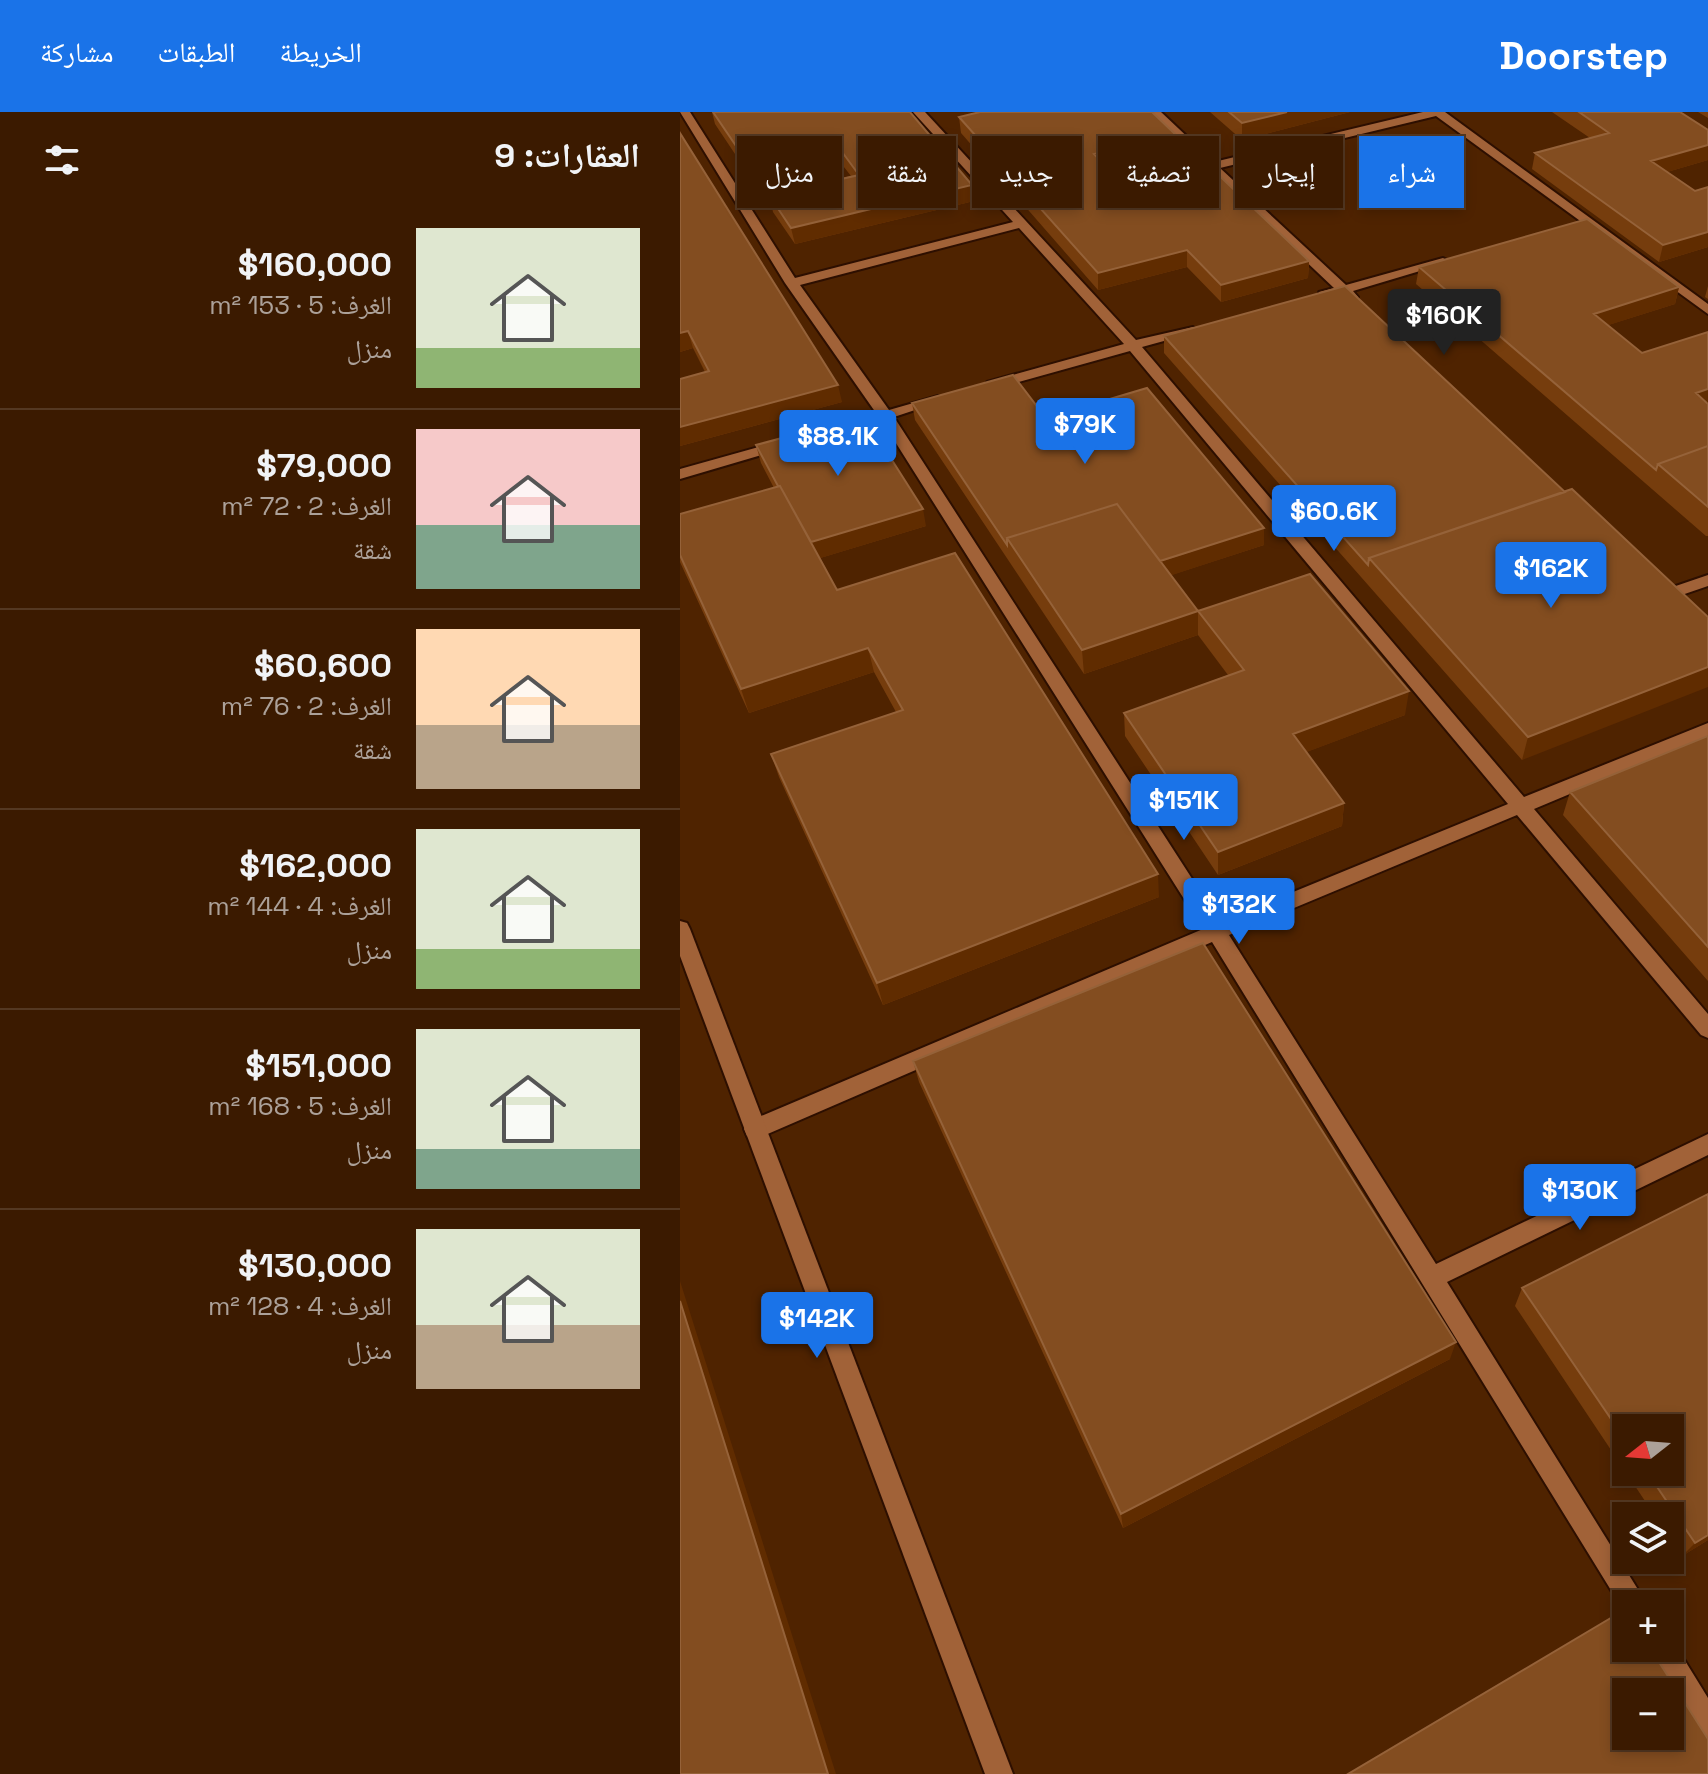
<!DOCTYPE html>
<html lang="ar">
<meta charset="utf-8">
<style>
:root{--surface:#3b1a00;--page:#46270f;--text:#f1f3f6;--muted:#aca199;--line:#543822;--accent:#1a73e8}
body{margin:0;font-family:"Space Grotesk","Noto Naskh Arabic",sans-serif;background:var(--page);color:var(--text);direction:rtl;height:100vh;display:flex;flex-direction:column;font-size:30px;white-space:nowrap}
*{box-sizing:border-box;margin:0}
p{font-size:26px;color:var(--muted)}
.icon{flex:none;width:44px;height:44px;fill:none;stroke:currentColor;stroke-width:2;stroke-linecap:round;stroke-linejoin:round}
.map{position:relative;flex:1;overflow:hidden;direction:ltr}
.sheet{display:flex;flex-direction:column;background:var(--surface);width:680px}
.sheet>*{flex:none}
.guide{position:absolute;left:24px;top:24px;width:760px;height:72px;direction:rtl;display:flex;gap:16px}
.needle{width:52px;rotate:253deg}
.tools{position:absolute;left:932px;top:1302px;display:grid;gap:16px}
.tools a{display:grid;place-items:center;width:72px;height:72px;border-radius:0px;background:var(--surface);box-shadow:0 4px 12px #0003,0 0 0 2px var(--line);font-size:40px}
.price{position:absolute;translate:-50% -68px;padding:0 18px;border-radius:8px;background:var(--accent);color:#fff;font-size:26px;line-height:52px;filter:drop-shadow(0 2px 4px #0008)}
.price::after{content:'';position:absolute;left:50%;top:48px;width:24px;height:18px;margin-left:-12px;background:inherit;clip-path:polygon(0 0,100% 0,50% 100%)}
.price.active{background:#222;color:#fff}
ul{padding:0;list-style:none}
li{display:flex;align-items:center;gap:24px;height:200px;padding:0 40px}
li+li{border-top:2px solid var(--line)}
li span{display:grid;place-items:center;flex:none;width:224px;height:160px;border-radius:0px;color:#555}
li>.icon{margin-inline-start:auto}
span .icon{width:96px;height:96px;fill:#fffc;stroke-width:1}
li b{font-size:34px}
h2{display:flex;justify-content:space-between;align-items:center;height:96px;padding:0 40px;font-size:34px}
.chip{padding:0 28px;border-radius:0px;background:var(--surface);box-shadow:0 4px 12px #0003,0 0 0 2px var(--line);font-size:28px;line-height:72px}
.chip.active{background:var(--accent);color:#fff}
header{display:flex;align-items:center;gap:48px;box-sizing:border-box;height:112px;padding:0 40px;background:var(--accent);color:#fff}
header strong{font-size:38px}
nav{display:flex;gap:44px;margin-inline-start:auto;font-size:28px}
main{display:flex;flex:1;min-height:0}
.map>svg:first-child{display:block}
</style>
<header>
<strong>Doorstep</strong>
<nav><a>الخريطة</a><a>الطبقات</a><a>مشاركة</a></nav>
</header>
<main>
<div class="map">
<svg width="1028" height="1662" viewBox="0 0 1028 1662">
<rect width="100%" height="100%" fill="#4f2300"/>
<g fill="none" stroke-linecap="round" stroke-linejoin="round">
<defs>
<path id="minor" d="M 0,0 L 10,0 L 115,166 L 333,110 L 233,0 L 245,0 L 456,228 L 513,215 L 513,221 L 462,235 L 844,685 L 1028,611 L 1028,624 L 854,697 L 1028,902 L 1028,926 L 1021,923 L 837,703 L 549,823 L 756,1152 L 1028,1022 L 1028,1043 L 767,1170 L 967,1492 L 946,1492 L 945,1501 L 532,830 L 83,1024 L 75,1027 L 67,1024 L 64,1017 L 67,1010 L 523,817 L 202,309 L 162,320 L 155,316 L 196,301 L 105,171 ZM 339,116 L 444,232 L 307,270 L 307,276 L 317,276 L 450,239 L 828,692 L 540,810 L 214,305 L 265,288 L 258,284 L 209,298 L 120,173 Z
M 468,0 L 481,0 L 534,50 L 743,0 L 765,0 L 1028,192 L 1028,202 L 756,4 L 540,56 L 666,173 L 763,146 L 770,150 L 673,179 L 678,185 L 676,188 L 666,188 L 661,183 L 639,186 L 639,180 L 654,176 Z
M 104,328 L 109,329 L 109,335 L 0,367 L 0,357 Z
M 1028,463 L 1028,474 L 990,487 L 982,482 L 984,478 Z
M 991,1526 L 1028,1586 L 1028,1626 L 1018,1622 L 967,1536 L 990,1536 Z"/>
<path id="tertiary" d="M 0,809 L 7,811 L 10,817 L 333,1662 L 305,1662 L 0,844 Z"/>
</defs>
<use href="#minor" stroke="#2d0f00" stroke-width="4"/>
<use href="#tertiary" stroke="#2d0f00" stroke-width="4"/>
<use href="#minor" fill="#a16238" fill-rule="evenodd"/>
<use href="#tertiary" fill="#a16238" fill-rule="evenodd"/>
</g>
<path fill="#763d0d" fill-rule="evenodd" d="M 32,0 L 230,0 L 294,89 L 115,132 L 93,100 L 89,83 L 171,64 L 160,50 L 73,69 L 35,12 Z
M 530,0 L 670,0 L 562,28 Z
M 872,0 L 1000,0 L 1028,18 L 1028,48 L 987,60 L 1015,79 L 1028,75 L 1028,135 L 979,150 L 852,57 L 855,41 L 910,26 Z
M 1018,0 L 1028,0 L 1028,6 Z
M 279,5 L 496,23 L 496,40 L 428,56 L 444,73 L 629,149 L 628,166 L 541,190 L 507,155 L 418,178 L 281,21 Z
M 0,21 L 162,290 L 0,334 L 0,267 L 25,260 L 13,236 L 0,240 Z
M 739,155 L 999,175 L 995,192 L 928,213 L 962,241 L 1028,220 L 1028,424 L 1026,424 L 736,172 Z
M 1028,174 L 1028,187 L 1025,185 Z
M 484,224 L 885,380 L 1028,505 L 842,648 L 484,241 Z
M 232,291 L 366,306 L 584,416 L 584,433 L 491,463 L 518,499 L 725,603 L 626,640 L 664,691 L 662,714 L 538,763 L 445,624 L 444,601 L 548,563 L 518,523 L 404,562 L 235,308 Z
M 76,333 L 246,414 L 140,446 L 157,478 L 479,785 L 203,893 L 99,665 L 91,642 L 216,600 L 194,560 L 69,601 L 0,450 L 0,402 L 94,376 L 81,351 Z
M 1028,624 L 1028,869 L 883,703 L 890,680 Z
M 233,949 L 770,1247 L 443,1416 L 239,970 Z
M 1028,1082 L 1028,1428 L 1002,1444 L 990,1427 L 990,1404 L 975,1404 L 835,1194 L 842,1176 ZM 946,1316 L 990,1360 L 946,1360 Z"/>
<path fill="#602c00" d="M 607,0 L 670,0 L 562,28 L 562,11 Z
M 496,23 L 496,40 L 415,59 L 414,42 Z
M 157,33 L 160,50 L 73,69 L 69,53 Z
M 1028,33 L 1028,48 L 967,66 L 971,49 Z
M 292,73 L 294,89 L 115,132 L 111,116 Z
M 1028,120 L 1028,135 L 979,150 L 983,133 Z
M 507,138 L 507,155 L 418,178 L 418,161 Z
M 629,149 L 628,166 L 541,190 L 541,173 Z
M 999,175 L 995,192 L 910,219 L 914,202 Z
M 8,219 L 13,236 L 0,240 L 0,221 Z
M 158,273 L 162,290 L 0,334 L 0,315 Z
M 1028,277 L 1028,293 L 1016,281 Z
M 243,397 L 246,414 L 134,448 L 129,431 Z
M 584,416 L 584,433 L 477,468 L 477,451 Z
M 518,499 L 518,523 L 404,562 L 402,538 Z
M 188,536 L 194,560 L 69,601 L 61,577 Z
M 1028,555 L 1028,575 L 842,648 L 848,625 Z
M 729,579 L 725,603 L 611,646 L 613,622 Z
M 664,691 L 662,714 L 538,763 L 538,740 Z
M 478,762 L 479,785 L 203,893 L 197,871 Z
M 0,1169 L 156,1662 L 148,1662 L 0,1189 Z
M 776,1230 L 770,1247 L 443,1416 L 441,1402 Z
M 1028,1423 L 1028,1428 L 1002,1444 L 1015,1431 Z"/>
<path fill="#834d20" stroke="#956239" stroke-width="2" fill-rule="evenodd" d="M 33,0 L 230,0 L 292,73 L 111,116 L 89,83 L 179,63 L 157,33 L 69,53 Z
M 300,0 L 472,0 L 496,23 L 414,42 L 444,73 L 527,52 L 629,149 L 541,173 L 507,138 L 418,161 L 279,5 Z
M 549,0 L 607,0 L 562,11 Z
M 899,0 L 1000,0 L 1028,18 L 1028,33 L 971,49 L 1015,79 L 1028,75 L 1028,120 L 983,133 L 855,41 L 929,21 Z
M 0,21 L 158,273 L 0,315 L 0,267 L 29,259 L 8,219 L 0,221 Z
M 907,107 L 999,175 L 914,202 L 962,241 L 1028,220 L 1028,277 L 1016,281 L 1028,292 L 1028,334 L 978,352 L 976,358 L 739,155 Z
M 665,174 L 885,380 L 689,446 L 688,453 L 484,224 Z
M 333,263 L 366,306 L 467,276 L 584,416 L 480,449 L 437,392 L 327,426 L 327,433 L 232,291 Z
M 184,304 L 243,397 L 131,430 L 100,374 L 98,374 L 76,333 Z
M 1028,334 L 1028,395 L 978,352 Z
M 100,374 L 157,478 L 275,441 L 478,762 L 197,871 L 91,642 L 223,598 L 188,536 L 61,577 L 0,443 L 0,402 Z
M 892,377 L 1028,505 L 1028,555 L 848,625 L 689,446 Z
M 437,392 L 518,499 L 630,462 L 729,579 L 613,622 L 664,691 L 538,740 L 444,601 L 564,558 L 518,499 L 402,538 L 327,426 Z
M 1028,624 L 1028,835 L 890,680 Z
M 523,831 L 776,1230 L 441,1402 L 233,949 Z
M 1028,1082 L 1028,1423 L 1015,1431 L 967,1360 L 990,1360 L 990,1316 L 946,1316 L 946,1329 L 842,1176 Z
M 0,1189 L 148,1662 L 0,1662 Z
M 946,1497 L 946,1536 L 970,1536 L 1028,1627 L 1028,1662 L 668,1662 ZM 946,1580 L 990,1580 L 990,1624 L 946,1624 Z"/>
</svg>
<div class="tools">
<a><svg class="needle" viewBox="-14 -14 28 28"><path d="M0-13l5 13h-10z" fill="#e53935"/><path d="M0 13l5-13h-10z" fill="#aca199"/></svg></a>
<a><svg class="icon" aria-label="layers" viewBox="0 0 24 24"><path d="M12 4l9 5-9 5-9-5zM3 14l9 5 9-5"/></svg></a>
<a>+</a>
<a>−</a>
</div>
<b class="price active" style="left:764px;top:245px">$160K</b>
<b class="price" style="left:405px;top:354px">$79K</b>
<b class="price" style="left:158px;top:366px">$88.1K</b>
<b class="price" style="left:654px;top:441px">$60.6K</b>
<b class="price" style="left:871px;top:498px">$162K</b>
<b class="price" style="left:504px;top:730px">$151K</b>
<b class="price" style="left:559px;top:834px">$132K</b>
<b class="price" style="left:900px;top:1120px">$130K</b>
<b class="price" style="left:137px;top:1248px">$142K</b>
<div class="guide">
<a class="chip active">شراء</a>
<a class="chip">إيجار</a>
<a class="chip">تصفية</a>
<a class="chip">جديد</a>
<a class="chip">شقة</a>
<a class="chip">منزل</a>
</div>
</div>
<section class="sheet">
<h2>العقارات: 9<svg class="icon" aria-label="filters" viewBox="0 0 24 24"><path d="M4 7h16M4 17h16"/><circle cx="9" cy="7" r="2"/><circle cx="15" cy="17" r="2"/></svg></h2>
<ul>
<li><span style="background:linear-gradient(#dfe7d0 75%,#8fb573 0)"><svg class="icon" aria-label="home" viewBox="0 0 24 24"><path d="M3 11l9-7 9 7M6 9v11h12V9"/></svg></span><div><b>$160,000</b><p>الغرف: 5 · 153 m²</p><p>منزل</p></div></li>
<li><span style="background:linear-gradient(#f6c9c9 60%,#7fa58c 0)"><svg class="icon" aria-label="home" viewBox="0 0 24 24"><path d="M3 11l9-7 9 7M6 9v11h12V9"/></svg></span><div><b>$79,000</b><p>الغرف: 2 · 72 m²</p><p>شقة</p></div></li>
<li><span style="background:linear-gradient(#ffd9b3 60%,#b9a48a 0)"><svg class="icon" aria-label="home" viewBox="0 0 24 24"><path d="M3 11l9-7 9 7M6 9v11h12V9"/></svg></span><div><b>$60,600</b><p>الغرف: 2 · 76 m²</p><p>شقة</p></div></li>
<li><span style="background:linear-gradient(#dfe7d0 75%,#8fb573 0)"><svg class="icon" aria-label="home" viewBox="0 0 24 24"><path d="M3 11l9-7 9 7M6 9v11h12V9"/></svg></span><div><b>$162,000</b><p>الغرف: 4 · 144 m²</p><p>منزل</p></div></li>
<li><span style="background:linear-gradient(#dfe7d0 75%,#7fa58c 0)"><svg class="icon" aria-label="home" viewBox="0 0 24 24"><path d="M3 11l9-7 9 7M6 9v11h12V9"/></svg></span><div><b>$151,000</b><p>الغرف: 5 · 168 m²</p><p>منزل</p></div></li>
<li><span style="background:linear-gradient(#dfe7d0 60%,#b9a48a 0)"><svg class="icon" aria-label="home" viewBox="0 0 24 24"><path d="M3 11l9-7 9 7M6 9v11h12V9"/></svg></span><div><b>$130,000</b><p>الغرف: 4 · 128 m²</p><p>منزل</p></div></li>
</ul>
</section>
</main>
